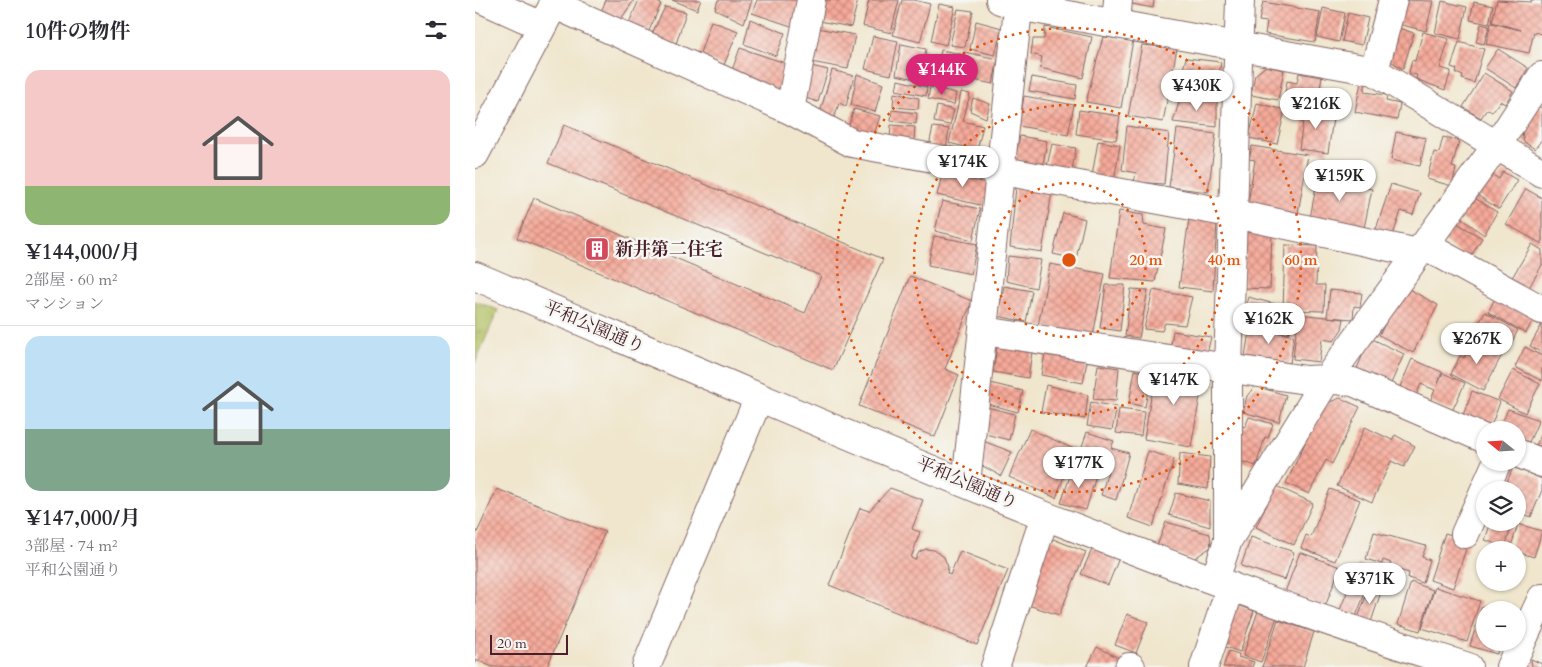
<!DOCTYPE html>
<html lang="ja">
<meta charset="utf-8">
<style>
:root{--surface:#fff;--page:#f7f7f7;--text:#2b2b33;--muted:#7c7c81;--line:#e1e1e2;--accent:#db2777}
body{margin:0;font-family:Cardo,"Noto Serif JP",serif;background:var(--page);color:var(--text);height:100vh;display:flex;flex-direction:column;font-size:19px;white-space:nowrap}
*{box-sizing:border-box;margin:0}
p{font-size:16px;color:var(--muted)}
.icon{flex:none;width:28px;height:28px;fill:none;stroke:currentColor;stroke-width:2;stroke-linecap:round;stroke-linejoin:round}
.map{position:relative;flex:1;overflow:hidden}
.drawer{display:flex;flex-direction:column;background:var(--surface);width:475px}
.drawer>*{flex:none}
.needle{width:32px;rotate:288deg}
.tools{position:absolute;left:1001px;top:421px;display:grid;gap:10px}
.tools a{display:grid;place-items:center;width:50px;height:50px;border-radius:50%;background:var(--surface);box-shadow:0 1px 4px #0004;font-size:25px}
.scale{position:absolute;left:15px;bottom:12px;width:78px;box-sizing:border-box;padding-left:5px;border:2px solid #4a1f2b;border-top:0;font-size:14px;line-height:18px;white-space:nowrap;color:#4a1f2b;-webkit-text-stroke:4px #f6f6f2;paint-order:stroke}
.price{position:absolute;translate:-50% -42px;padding:0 11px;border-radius:18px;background:#fff;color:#222;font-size:16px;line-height:32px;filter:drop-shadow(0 1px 2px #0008)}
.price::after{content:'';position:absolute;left:50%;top:30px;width:15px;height:11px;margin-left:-8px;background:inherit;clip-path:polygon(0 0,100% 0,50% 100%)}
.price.on{background:var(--accent);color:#fff}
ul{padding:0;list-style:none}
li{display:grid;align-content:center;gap:10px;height:265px;padding:0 25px}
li+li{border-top:1px solid var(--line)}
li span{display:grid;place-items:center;height:155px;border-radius:15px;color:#555}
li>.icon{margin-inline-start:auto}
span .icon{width:90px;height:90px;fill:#fffc;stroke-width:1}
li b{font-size:21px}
h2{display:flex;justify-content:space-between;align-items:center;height:60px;padding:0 25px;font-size:21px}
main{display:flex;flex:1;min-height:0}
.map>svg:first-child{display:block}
</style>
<main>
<section class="drawer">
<h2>10件の物件<svg class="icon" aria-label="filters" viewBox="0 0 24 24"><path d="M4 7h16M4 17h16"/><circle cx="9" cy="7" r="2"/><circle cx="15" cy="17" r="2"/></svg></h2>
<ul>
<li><span style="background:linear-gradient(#f6c9c9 75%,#8fb573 0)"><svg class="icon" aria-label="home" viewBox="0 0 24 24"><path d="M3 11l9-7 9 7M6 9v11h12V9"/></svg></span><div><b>¥144,000/月</b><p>2部屋 · 60 m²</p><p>マンション</p></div></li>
<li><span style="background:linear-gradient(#bfe0f5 60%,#7fa58c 0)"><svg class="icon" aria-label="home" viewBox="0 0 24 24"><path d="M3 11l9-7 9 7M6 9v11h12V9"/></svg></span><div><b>¥147,000/月</b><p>3部屋 · 74 m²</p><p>平和公園通り</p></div></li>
</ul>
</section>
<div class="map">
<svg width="1067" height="667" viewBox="0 0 1067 667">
<defs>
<pattern id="grass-tufts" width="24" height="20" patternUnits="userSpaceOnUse" patternTransform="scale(1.25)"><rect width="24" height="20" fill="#b4c163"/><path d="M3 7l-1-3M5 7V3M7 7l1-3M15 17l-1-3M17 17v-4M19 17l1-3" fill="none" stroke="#9ca556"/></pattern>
<pattern id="building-cross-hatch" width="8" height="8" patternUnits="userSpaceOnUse" patternTransform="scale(1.25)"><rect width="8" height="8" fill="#f6aa9a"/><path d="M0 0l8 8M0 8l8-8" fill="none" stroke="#c98a7e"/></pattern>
</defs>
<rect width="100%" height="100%" fill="#f6f6f2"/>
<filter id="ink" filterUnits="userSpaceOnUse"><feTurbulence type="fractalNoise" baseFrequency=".02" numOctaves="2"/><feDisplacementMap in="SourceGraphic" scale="10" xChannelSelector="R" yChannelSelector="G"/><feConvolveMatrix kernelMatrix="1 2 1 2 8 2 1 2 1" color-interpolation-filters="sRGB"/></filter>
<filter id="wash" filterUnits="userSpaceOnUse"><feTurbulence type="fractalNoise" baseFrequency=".0096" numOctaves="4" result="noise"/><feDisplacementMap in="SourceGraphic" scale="20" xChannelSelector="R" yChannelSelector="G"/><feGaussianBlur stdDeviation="1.12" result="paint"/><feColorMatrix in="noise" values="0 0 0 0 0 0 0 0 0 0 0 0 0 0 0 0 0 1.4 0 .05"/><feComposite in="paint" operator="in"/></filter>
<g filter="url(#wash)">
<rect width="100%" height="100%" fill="#f0e6cd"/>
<path fill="url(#grass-tufts)" stroke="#7f7047" d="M 0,301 L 23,310 L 0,363 Z"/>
<g id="blocks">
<path fill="url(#building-cross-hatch)" d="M 131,0 L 159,0 L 142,25 L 124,16 Z
M 164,0 L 177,0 L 186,4 L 173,33 L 153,25 Z
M 197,0 L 226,0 L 222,10 Z
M 243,0 L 277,0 L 269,23 L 240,9 Z
M 282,0 L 324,0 L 319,27 L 277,13 Z
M 344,0 L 383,0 L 376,27 L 339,20 Z
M 394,0 L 424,0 L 416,33 L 388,26 Z
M 427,0 L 439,0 L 455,4 L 445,42 L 418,35 Z
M 654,0 L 679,0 L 678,8 L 657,4 Z
M 929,0 L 958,1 L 951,31 L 923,24 Z
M 1022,0 L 1056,2 L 1056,0 L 1067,0 L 1067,34 L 1059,32 L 1054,53 L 1011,44 L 1016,23 L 1046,30 L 1017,22 Z
M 967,1 L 992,7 L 985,39 L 960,33 Z
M 788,2 L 845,12 L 840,42 L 790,34 L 792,22 L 784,21 Z
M 999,2 L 1018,6 L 1014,24 L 995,20 Z
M 464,4 L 480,7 L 471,45 L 456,41 Z
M 190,7 L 211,12 L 201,44 L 175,38 Z
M 848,8 L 870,13 L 864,42 L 842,37 Z
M 483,9 L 498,11 L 490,47 L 475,45 Z
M 873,13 L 893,18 L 887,45 L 867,41 Z
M 275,19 L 310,33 L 301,56 L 269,44 Z
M 236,21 L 263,31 L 249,65 L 224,56 Z
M 501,21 L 527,28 L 520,55 L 495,49 Z
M 1006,24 L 1014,26 L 1009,44 L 1001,42 Z
M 337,27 L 380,35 L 373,69 L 331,61 Z
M 570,27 L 617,37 L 608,78 L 565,68 L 567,57 L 556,54 L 558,39 L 569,39 Z
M 920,27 L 939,33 L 928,69 L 911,58 Z
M 948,32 L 974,39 L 965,68 L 976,71 L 970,90 L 941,79 L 942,75 L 934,73 L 937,60 L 940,61 Z
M 398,36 L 423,41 L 416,75 L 390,69 Z
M 628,37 L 658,40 L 646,108 L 611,102 Z
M 984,42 L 1009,49 L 999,83 L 987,79 L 988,76 L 981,73 L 982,69 L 976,67 Z
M 426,44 L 451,49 L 449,61 L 460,63 L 456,82 L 421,75 Z
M 667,45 L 702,48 L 688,122 L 653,116 Z
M 265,48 L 313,64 L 304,91 L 256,73 Z
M 1023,49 L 1053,68 L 1041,88 L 1010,68 Z
M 466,50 L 486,54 L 479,80 L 461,77 Z
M 489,52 L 523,59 L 518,84 L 484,77 Z
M 711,58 L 746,62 L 741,92 L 703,87 Z
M 332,65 L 353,70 L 343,102 L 324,96 Z
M 791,66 L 809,70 L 803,100 L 776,95 L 780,75 Z
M 357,70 L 379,76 L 371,106 L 364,103 L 359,118 L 345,113 Z
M 824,73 L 847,77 L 842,106 L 809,100 L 812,81 L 822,83 Z
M 1009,73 L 1038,91 L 1030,104 L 1025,101 L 1017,112 L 1012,109 L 1006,118 L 988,107 Z
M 382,74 L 408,84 L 400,112 L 376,105 Z
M 557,77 L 602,85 L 600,99 L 554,91 Z
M 423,80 L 452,87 L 451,96 L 421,90 Z
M 886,82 L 891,83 L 889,92 L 912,95 L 911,101 L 925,104 L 922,120 L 880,112 Z
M 455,87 L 481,93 L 479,105 L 453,99 Z
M 486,92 L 495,94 L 488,121 L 508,126 L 502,150 L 474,143 Z
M 419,93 L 444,98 L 443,109 L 418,107 Z
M 549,96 L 599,105 L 593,135 L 544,126 Z
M 706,96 L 742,101 L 742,127 L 698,122 Z
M 498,98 L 515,104 L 511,118 L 495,111 Z
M 782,103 L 810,110 L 802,144 L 774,138 Z
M 1060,104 L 1067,108 L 1067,139 L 1060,149 L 1049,142 L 1046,127 Z
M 462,106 L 479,110 L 475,125 L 459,122 Z
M 830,107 L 859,111 L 853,153 L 824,149 Z
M 379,109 L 405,116 L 399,135 L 373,128 Z
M 417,110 L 442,113 L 441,124 L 416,121 Z
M 604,110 L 645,116 L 641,140 L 601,134 Z
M 89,125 L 408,259 L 358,370 L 42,238 L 59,198 L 330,313 L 346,276 L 73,163 Z
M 416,125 L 440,127 L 439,141 L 415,139 Z
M 652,126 L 694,133 L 689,184 L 659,182 L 661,173 L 647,170 Z
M 458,127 L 474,129 L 471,150 L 459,147 L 455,141 Z
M 702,129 L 741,134 L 733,192 L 694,187 Z
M 921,132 L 951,138 L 945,166 L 916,160 Z
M 545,136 L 572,141 L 567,170 L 539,165 Z
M 968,137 L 984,141 L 977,167 L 981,168 L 977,186 L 952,179 L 959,152 L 964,153 Z
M 623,141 L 645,145 L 639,181 L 617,176 Z
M 577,144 L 601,148 L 597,170 L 572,166 Z
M 777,146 L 833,155 L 822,219 L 780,212 L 781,204 L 773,203 L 780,160 L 774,159 Z
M 468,171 L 515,182 L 509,206 L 462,195 Z
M 844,171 L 863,175 L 862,182 L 897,189 L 889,228 L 835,218 Z
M 1028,172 L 1042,180 L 1024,209 L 1002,195 L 1015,173 L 1024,179 Z
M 916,184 L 945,193 L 938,215 L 926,211 L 917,238 L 900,232 Z
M 541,187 L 577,192 L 567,252 L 535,247 Z
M 1051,189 L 1067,198 L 1067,244 L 1031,224 Z
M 998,197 L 1022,212 L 1009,235 L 985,217 Z
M 467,201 L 505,209 L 498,240 L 460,231 Z
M 644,211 L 668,215 L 669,225 L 691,229 L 680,282 L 635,278 Z
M 588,213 L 610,219 L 601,259 L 578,254 Z
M 714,219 L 742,221 L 738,291 L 704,287 Z
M 977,220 L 1007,238 L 993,261 L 967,238 Z
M 771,232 L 797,232 L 795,289 L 769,288 Z
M 459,236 L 502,244 L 496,274 L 453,265 Z
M 1057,244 L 1067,250 L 1067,265 L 1052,291 L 1035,281 Z
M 810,245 L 842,246 L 841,285 L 850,285 L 849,311 L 808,310 Z
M 533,256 L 566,260 L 561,288 L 531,281 Z
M 575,264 L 630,274 L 618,336 L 563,326 Z
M 435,276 L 497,301 L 470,369 L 484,375 L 460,437 L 384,406 Z
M 631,285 L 650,285 L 645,331 L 625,328 Z
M 529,286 L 557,291 L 551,322 L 523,316 Z
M 930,287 L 963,305 L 938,353 L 904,335 Z
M 656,289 L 673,290 L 664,338 L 650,336 Z
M 678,290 L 717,297 L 710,325 L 690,323 L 687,331 L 669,329 Z
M 855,290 L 887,293 L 885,307 L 879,306 L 878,319 L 852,317 Z
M 1023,293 L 1061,314 L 1051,333 L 1013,312 Z
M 773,297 L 800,304 L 798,311 L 818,317 L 813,334 L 767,320 Z
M 1010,312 L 1043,330 L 1032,352 L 998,334 Z
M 823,314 L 869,319 L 867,329 L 859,341 L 847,339 L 844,362 L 818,359 Z
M 1067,324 L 1067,353 L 1055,346 Z
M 775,326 L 819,336 L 815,363 L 770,356 Z
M 698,331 L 736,337 L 731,358 L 695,351 Z
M 895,338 L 929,354 L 914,388 L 880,373 Z
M 999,338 L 1028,353 L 1008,391 L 976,374 L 985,356 L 989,358 Z
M 523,341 L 558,346 L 553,378 L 518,372 Z
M 1050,347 L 1067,356 L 1067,381 L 1040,367 Z
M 571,348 L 613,356 L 608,383 L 566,375 Z
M 937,359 L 967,372 L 962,386 L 968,373 L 990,383 L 977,411 L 955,401 L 960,390 L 946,384 L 941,396 L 924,389 Z
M 623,365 L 644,368 L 641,401 L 618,399 Z
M 681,366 L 729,374 L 716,447 L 669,439 Z
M 660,370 L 676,374 L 670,407 L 654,403 Z
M 1038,370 L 1065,384 L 1050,413 L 1023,399 Z
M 515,383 L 548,391 L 543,412 L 509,403 Z
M 571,385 L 613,395 L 610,419 L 566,412 Z
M 780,386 L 811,395 L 804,422 L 768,412 L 772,396 Z
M 997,391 L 1025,402 L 1015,429 L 987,418 Z
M 865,398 L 885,407 L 857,464 L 851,460 L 834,494 L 811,483 L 846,410 L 852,403 Z
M 616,402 L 642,407 L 637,430 L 612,426 Z
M 512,407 L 540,414 L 534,440 L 506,433 Z
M 644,409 L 669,412 L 666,436 L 641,433 Z
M 1033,409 L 1064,420 L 1054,442 L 1051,441 L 1050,444 L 1042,441 L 1042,430 L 1024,430 Z
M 774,417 L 798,424 L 793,438 L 790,437 L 781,466 L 766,461 L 767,426 L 770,427 Z
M 890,427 L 917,440 L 920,435 L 940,446 L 929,467 L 916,461 L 897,502 L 862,486 Z
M 555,429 L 599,449 L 581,498 L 534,477 Z
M 612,432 L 639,441 L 636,448 L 654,453 L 641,500 L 626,495 L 633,471 L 602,461 Z
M 1067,433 L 1067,450 L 1060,447 Z
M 508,441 L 537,452 L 526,476 L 506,465 Z
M 673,451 L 699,459 L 678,527 L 653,518 Z
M 705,453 L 735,457 L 733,489 L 703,484 Z
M 598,467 L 621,476 L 611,510 L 586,503 Z
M 1038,467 L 1067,479 L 1067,490 L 1056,517 L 1042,511 L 1042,490 L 1029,490 Z
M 801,486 L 838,503 L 819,545 L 781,527 Z
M 415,488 L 448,500 L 437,529 L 445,532 L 436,558 L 440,560 L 444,552 L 451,549 L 459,550 L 469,557 L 473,567 L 472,573 L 475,575 L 485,551 L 533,570 L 502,645 L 354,585 L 385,508 L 394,511 Z
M 22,489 L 130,532 L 72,667 L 17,667 L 2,660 L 0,665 L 0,537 Z
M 855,489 L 885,500 L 860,561 L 826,548 L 831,535 L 836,537 Z
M 701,493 L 735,501 L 735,527 L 694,515 Z
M 691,522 L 735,534 L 736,547 L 717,560 L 682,546 Z
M 1016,522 L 1038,522 L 1030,547 L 1010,540 Z
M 1043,524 L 1067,531 L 1059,557 L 1042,552 L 1042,550 L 1035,550 Z
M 899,532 L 951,546 L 947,557 L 955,560 L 948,583 L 933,578 L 934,573 L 914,567 L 916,563 L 908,560 L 907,564 L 891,559 Z
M 970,533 L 994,540 L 978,588 L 955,580 Z
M 573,537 L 611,552 L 584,615 L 547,603 Z
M 776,537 L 819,552 L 810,580 L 766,566 Z
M 618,547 L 644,558 L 633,585 L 606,574 Z
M 825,552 L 865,567 L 850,607 L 810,592 Z
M 883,564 L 913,574 L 907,589 L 878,579 Z
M 876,582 L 892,588 L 881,616 L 865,610 Z
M 936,582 L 958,590 L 945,631 L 923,624 Z
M 960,587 L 1005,601 L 992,642 L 947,628 Z
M 894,588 L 906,592 L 896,622 L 883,618 Z
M 759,603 L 779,611 L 765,652 L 745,645 Z
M 1007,606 L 1020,610 L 1010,610 L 1010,642 L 1025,642 L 1022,654 L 995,646 Z
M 783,611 L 802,617 L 786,662 L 768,656 Z
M 652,614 L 673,622 L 661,653 L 640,645 Z
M 803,620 L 839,632 L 828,667 L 787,667 Z
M 622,647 L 650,661 L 647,667 L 612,667 Z
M 754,651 L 764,654 L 763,657 L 779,662 L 777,667 L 748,667 Z
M 1056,659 L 1067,664 L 1067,667 L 1057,667 Z"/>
</g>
</g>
<g filter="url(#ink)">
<use href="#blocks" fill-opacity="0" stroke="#846564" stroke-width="1"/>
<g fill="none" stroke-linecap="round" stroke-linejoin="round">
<defs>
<path id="minor" d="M 9,0 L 67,26
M 525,0 L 543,6 L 899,71 L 1067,173
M 78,4 L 315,110 L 377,143 L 760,214 L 943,253
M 641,23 L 643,0
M 899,71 L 918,0
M 315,110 L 336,0
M 0,154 L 81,0
M 949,245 L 1067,310
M 0,276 C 327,415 653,562 993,667
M 509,331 L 831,380 L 852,379 L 878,382 L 1010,439
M 1042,453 L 1067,463
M 491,483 L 544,0
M 990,534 L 1022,462
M 753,540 L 753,368 L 765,0
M 740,580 L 753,540 L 852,379 L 1022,145 L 1067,76
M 171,667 L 284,397
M 520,667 L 570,516
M 654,667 L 656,667
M 729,667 L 756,586
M 1035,667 L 1067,598"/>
</defs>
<use href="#minor" stroke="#846564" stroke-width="30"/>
<use href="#minor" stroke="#fff" stroke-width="28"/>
</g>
</g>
<g fill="none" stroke="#e0560e" stroke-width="2.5" stroke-dasharray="2.5 5">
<circle cx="594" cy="260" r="77"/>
<circle cx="594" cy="260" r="155"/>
<circle cx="594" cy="260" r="232"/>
</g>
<defs>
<symbol id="building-square" viewBox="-11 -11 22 22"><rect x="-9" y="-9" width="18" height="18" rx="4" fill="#d1495b" stroke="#f6f6f2"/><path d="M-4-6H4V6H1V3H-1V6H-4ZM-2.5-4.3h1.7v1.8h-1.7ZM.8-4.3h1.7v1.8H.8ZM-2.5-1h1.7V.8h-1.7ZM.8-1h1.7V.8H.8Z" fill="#fff"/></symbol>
</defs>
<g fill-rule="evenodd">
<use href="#building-square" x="108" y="235" width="28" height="28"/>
</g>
<g text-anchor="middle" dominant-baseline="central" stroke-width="5" stroke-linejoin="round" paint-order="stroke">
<g font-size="18" font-weight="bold" fill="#4a1f2b" stroke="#f6f6f2" text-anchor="start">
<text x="140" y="249">新井第二住宅</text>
</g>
<g font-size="18" fill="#4a1f2b" stroke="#f6f6f2">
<text transform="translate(119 327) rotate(23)">平和公園通り</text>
<text transform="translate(492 483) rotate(23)">平和公園通り</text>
</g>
</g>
<circle cx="594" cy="260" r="8" fill="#e0560e" stroke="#f6f6f2" stroke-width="2.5"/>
<g font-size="15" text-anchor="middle" font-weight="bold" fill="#e0560e" stroke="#f6f6f2" stroke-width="5" stroke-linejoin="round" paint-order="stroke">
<text x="671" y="265">20 m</text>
<text x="749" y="265">40 m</text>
<text x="826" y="265">60 m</text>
</g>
</svg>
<div class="tools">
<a><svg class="needle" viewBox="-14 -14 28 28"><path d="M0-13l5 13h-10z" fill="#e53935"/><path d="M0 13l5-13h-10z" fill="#7c7c81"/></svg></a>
<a><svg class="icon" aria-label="layers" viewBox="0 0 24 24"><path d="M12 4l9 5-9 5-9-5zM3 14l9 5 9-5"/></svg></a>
<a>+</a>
<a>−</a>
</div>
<div class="scale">20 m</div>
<b class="price on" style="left:467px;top:96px">¥144K</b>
<b class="price" style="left:722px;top:112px">¥430K</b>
<b class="price" style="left:841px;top:130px">¥216K</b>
<b class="price" style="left:488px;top:188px">¥174K</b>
<b class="price" style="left:865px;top:202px">¥159K</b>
<b class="price" style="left:794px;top:345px">¥162K</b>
<b class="price" style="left:1002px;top:365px">¥267K</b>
<b class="price" style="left:699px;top:406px">¥147K</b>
<b class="price" style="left:604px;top:489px">¥177K</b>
<b class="price" style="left:895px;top:605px">¥371K</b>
</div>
</main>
